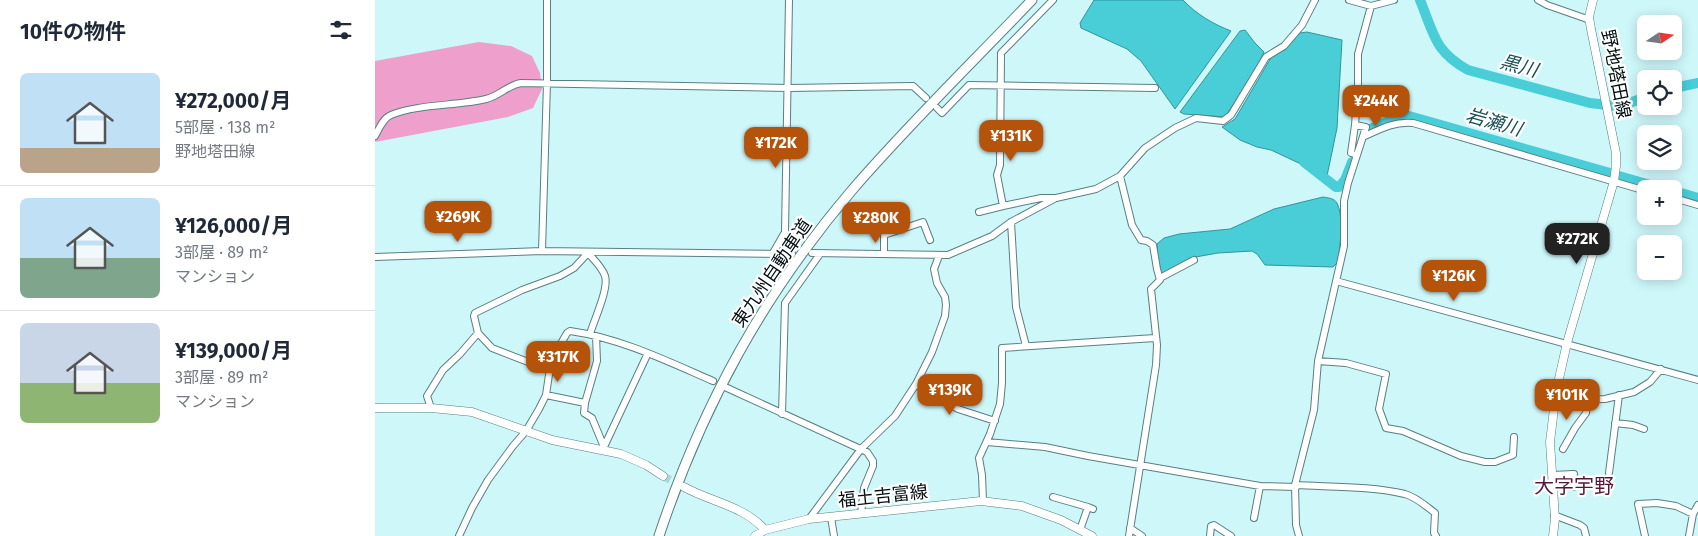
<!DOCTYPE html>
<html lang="ja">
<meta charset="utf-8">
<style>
:root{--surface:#fff;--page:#f6f6f7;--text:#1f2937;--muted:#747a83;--line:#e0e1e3;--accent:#b45309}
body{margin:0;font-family:"Fira Sans","Noto Sans JP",sans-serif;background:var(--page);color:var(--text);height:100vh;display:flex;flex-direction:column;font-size:19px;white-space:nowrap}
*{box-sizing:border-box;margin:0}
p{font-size:16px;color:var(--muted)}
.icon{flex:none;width:28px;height:28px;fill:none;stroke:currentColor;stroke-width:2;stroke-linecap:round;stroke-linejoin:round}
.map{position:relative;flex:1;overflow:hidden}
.side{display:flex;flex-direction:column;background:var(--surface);width:375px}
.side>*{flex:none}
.needle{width:32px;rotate:77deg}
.controls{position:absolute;left:1262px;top:15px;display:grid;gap:10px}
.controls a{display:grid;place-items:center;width:45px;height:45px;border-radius:8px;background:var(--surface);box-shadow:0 2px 12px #0003;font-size:25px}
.price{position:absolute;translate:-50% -42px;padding:0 11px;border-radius:10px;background:var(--accent);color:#fff;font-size:16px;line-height:32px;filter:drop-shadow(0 1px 2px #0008)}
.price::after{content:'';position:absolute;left:50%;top:30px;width:15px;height:11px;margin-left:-8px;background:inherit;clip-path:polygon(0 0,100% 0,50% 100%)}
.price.selected{background:#222;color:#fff}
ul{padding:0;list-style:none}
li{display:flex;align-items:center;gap:15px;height:125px;padding:0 20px}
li+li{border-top:1px solid var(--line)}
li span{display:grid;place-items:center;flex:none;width:140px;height:100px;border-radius:8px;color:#555}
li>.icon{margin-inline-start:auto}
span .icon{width:60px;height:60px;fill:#fffc;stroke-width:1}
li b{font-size:21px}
h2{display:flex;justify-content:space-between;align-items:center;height:60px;padding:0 20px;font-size:21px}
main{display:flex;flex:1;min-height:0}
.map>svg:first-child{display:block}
</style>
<main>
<section class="side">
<h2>10件の物件<svg class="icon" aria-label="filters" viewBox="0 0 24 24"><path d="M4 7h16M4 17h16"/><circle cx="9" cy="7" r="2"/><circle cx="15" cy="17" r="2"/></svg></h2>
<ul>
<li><span style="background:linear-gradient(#bfe0f5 75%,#b9a48a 0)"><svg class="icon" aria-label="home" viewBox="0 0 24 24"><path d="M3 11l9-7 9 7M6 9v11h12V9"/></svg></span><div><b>¥272,000/月</b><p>5部屋 · 138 m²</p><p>野地塔田線</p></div></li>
<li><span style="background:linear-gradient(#bfe0f5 60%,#7fa58c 0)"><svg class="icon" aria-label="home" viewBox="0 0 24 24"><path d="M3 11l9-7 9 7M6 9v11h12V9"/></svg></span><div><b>¥126,000/月</b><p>3部屋 · 89 m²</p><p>マンション</p></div></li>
<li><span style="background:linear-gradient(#c9d6e8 60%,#8fb573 0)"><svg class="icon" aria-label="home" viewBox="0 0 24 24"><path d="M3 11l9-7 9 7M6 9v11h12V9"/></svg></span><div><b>¥139,000/月</b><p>3部屋 · 89 m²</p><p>マンション</p></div></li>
</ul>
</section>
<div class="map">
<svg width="1323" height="536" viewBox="0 0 1323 536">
<rect width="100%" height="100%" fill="#cef7fa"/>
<path fill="#ee9fcc" d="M 104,42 L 136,46 L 157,56 L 165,73 L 167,89 L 158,108 L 133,117 L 0,142 L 0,61 Z"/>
<path fill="#49cdd7" stroke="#34949b" d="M 719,0 L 808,0 C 821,14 838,24 856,31 L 800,109 L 766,61 L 752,49 L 706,28 L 705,23 Z
M 870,30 L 880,43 L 889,52 L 881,69 L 850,117 L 809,114 L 805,112 L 865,31 Z
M 932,32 L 967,40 L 962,128 L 952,176 L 932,161 L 928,165 L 896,150 L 882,147 L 865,140 L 847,127 L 860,119 L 897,56 L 909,49 L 925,33 Z
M 948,197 C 953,198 959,198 962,203 C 969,216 965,247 963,262 L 958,267 L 890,265 L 882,254 L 877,251 L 843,253 L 815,258 L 786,274 L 783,260 L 782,244 L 789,238 L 804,234 L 855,229 L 899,209 Z"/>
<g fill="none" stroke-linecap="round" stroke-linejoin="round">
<path stroke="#49cdd7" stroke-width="10" d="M 1045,0 C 1059,34 1059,51 1093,70 L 1215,103 L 1241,106 L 1254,103 L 1271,97
M 1299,88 L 1323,83
M 995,129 L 1023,117 L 1034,116 L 1235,173
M 929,162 L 961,187 L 964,187 L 970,180 L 977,162
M 1244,176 L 1289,189
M 1299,191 L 1323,198"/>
<path stroke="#afd4d7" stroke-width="8" stroke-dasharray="8 4" stroke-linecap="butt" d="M 288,476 L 307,486"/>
<defs>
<path id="minor" d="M 678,0 L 626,53 L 625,165 L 622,175 L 628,206 L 666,198 L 681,198 L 721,189 L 745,176 L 770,148 L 800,128 L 821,118 L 848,121 L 856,115 L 891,57 L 909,46 L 927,25 L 940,0
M 974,0 L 996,6 L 1019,0
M 1163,0 L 1172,5 L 1215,20
M 562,108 L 567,113 L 594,85 L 780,88
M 0,136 C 4,129 8,118 16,115 C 42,104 82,106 111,99 C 124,96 133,85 146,83 L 414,88 L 538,86 L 551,98
M 988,137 C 1005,129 1020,121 1038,123 L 1271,191
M 982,155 L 976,153 L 980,125 L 983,85 L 983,54 L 996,6
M 745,176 L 757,225 L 766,240 L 772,241 L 778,245 L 782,269 L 785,280 L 776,289 L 782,345 L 781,365 L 754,536
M 1299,198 L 1323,205
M 604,212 L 628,206
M 636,222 L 641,307 L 651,346
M 167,251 L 172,83 L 172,0
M 213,253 C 219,260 227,267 230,276 C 234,289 219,320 215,334
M 398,253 L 410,232 L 414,0
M 437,253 L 573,255 L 617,236 L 636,222 L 679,199
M 509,254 L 509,235 L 548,222 L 555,240
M 0,257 L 167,251 L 417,254
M 785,278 L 819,260
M 961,281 L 1323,380
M 221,336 L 222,361 L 210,403 L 209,413 L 217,418 L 229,447
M 943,361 L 971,363 L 1011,374 L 1004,409 L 1011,428 L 1028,431 L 1086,456 L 1110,462 L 1120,462 L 1138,455 L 1139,437
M 174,370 L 117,348 L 103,333 L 99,316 L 100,313 L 147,290 L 185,276 L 199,268 L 213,253
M 541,384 L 583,409 L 620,421
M 350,387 L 492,452 L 498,461 L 498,466 L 489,488 L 486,514
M 171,395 L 210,403
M 1180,400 L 1230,399 L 1259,392 L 1275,382 L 1286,369
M 56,408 L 52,396 L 68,370 L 85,354 L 103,333
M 407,414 L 410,303 L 445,254
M 1240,423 L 1258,425 L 1269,429
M 612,442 L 670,447 L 713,456 L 885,486 L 921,487
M 228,449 L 273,353
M 1188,449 L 1200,428 L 1211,413 L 1213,399
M 1234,473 L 1244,395
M 1197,474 L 1198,487
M 1177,475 L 1199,474
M 920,485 C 955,487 997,486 1030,494 C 1041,497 1051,506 1060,513 L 1059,533 L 1061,536
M 678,497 L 713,507
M 608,501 L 607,475 L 604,458 L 615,434 L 625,404 L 627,383 L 627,348 L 780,338
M 1179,515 L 1205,525 L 1209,528 L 1211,536
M 456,517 L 459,536
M 879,518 L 885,486
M 434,519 L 486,449 L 520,416 L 541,384 L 557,352 L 570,316 L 571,305 L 570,297 L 562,283 L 559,269 L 564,256
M 755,528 L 767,536
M 705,530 L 713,507 L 718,509
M 84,536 L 97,508 L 113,480 L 138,446 L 151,431 L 164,409 L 171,395 L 176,361 L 192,333 L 195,331 C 245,338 292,361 338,381
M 835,536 L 836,526 L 839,525 L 856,536
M 924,536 L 921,525 L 920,485 L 939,410 L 943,361 L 969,246 L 969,201 L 973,183 L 991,127 L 980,125
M 1270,536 L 1263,504 L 1282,503 L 1301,506 L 1318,514
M 1314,536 L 1318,514 L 1323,505"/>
<path id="major" d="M 0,408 L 56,408 L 97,412 L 177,440 L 246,454 L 271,465 L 288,476
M 309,487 C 336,502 369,506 390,530 L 434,519 L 606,501 L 647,506 L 686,520 L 717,536
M 380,536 L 390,530
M 1178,536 L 1180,519 L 1175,442 L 1181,392 L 1192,343 L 1239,181 L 1241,166 L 1241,153 L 1216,29 L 1214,17 L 1218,0"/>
<path id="highway" d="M 284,536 C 327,406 389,293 478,189 C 535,123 597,63 657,0"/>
</defs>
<use href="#minor" stroke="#587f81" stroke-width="8"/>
<use href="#major" stroke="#587f81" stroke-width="9"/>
<use href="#highway" stroke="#587f81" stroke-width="11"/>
<use href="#minor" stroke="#fff" stroke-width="6"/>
<use href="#major" stroke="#fff" stroke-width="8"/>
<use href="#highway" stroke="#fff" stroke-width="9"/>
</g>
<g text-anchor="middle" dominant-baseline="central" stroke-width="4.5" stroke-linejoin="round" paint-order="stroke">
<g font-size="18" fill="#020e0f" stroke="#fff">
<text transform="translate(1241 74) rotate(79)">野地塔田線</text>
<text transform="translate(397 273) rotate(-56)">東九州自動車道</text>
<text transform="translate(508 496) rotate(-6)">福土吉富線</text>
</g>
<g font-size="19" font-style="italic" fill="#185155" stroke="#fff">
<text transform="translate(1144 66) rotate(15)">黒川</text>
<text transform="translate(1119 122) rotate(16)">岩瀬川</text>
</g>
<g font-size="20" fill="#52173d" stroke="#fff">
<text x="1199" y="486">大字宇野</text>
</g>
</g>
</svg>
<div class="controls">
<a><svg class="needle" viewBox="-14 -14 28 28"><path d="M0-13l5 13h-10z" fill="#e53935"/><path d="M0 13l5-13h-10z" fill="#747a83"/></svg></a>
<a><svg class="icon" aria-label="locate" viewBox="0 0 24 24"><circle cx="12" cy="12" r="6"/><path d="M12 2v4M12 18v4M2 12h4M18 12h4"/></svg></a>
<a><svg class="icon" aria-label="layers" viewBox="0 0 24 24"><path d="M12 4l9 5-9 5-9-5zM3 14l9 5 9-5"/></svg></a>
<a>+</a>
<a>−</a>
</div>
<b class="price" style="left:1001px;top:127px">¥244K</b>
<b class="price" style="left:636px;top:162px">¥131K</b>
<b class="price" style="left:401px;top:169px">¥172K</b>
<b class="price" style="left:83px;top:243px">¥269K</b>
<b class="price" style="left:501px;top:244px">¥280K</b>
<b class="price selected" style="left:1202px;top:265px">¥272K</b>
<b class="price" style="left:1079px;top:302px">¥126K</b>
<b class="price" style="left:183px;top:383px">¥317K</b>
<b class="price" style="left:575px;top:416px">¥139K</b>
<b class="price" style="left:1192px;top:421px">¥101K</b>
</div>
</main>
